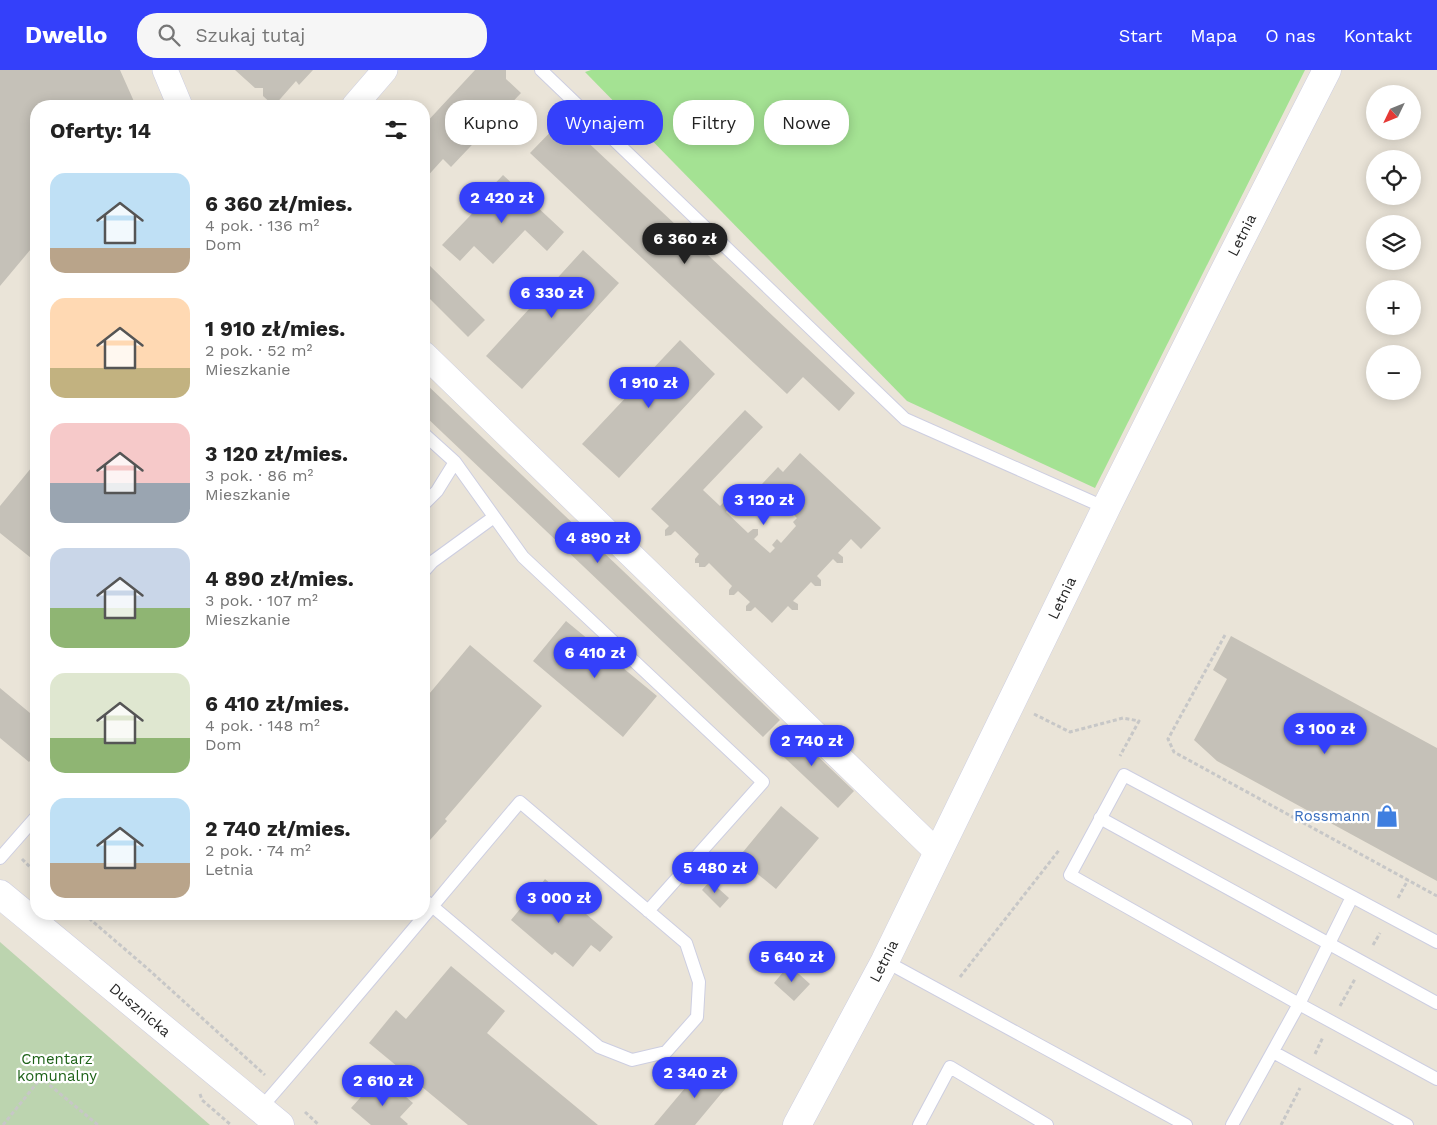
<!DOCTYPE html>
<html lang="pl">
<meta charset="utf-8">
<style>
:root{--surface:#fff;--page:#f6f6f6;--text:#222;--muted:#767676;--accent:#3440fa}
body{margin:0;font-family:"Work Sans",sans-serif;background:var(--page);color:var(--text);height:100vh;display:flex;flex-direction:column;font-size:19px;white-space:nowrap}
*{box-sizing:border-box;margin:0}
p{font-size:16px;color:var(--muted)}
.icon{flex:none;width:28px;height:28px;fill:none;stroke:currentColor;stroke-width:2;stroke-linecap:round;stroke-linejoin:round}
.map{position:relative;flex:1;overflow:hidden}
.details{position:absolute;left:30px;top:30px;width:400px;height:820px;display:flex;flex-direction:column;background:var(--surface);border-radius:20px;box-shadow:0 2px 12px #0003}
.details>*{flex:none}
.guide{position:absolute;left:445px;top:30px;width:475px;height:45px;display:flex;gap:10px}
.needle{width:32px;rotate:227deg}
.controls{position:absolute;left:1366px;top:15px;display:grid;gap:10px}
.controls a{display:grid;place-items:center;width:55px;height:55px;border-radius:50%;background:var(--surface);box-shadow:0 2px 12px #0003;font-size:25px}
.price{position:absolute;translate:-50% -42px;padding:0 11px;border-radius:18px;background:var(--accent);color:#fff;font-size:16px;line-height:32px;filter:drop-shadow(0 1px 2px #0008)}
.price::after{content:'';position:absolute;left:50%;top:30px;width:15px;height:11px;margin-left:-8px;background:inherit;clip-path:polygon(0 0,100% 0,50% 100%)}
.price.selected{background:#222;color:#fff}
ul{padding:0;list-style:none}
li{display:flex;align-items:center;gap:15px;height:125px;padding:0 20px}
li span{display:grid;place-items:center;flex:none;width:140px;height:100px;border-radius:15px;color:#555}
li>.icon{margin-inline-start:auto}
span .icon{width:60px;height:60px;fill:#fffc;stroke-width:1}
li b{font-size:21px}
h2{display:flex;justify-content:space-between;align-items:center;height:60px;padding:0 20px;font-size:21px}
.pill{padding:0 18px;border-radius:20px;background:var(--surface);box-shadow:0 2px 12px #0003;font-size:18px;line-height:45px}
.pill.selected{background:var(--accent);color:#fff}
header{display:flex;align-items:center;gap:30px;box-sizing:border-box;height:70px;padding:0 25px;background:var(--accent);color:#fff}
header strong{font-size:24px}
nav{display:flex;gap:28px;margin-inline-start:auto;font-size:18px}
.search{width:350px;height:45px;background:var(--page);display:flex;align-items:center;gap:12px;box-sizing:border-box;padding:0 18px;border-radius:20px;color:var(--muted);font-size:19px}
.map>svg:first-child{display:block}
</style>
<header>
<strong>Dwello</strong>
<div class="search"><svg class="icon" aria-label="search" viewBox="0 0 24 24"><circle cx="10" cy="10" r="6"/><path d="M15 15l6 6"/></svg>Szukaj tutaj</div>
<nav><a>Start</a><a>Mapa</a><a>O nas</a><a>Kontakt</a></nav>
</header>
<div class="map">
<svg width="1437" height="1055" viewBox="0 0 1437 1055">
<rect width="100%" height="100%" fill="#eae4d8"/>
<path fill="#a4e293" d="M 591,0 L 1305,0 L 1095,418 L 907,331 L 585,2 Z"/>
<path fill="#bcd4af" d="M 0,872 L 210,1055 L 0,1055 Z"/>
<path fill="#c5c1b8" d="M 0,0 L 120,0 L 136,36 L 36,36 L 36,173 L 0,216 Z
M 235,0 L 313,0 L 299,15 L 296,11 L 274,36 L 263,26 L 263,18 L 255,18 Z
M 475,0 L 506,0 L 506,9 L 521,23 L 451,97 L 443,89 L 424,110 L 424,55 Z
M 563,49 L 855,323 L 839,341 L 803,307 L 787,324 L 530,83 Z
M 503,105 L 564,162 L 547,181 L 525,160 L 493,194 L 474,176 L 460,191 L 442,175 L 489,126 L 486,123 Z
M 583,180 L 619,213 L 522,319 L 486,286 Z
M 426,192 L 485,250 L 468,267 L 424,223 L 424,194 Z
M 680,270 L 715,304 L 619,408 L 582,374 Z
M 424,312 L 780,650 L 763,667 L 424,345 Z
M 745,340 L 763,357 L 703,420 L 720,436 L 724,432 L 730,432 L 730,437 L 726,442 L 748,463 L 753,459 L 758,459 L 758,465 L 754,469 L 770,483 L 775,478 L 772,475 L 777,469 L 781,473 L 796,456 L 793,452 L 797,448 L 762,414 L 778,397 L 783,402 L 800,383 L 881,458 L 861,479 L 851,469 L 838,483 L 843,487 L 843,493 L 837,493 L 833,489 L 817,506 L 821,510 L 821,516 L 815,516 L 811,512 L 793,531 L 798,534 L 798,540 L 792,540 L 788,536 L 772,553 L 755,537 L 751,541 L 746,541 L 746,536 L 750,532 L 738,521 L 734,525 L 729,525 L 729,520 L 732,516 L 709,493 L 705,497 L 699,497 L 699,493 L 695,493 L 695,489 L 699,484 L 675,461 L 671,465 L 665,466 L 665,460 L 669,456 L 651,439 Z
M 36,392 L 36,492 L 0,463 L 0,436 Z
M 566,551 L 657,626 L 623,667 L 533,591 Z
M 1231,566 L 1437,678 L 1437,811 L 1217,691 L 1194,670 L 1227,609 L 1213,600 Z
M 470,575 L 542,636 L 445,749 L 447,751 L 430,770 L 424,765 L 424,630 Z
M 0,618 L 36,648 L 36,684 L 29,692 L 0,668 Z
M 786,656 L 854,721 L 838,738 L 770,674 Z
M 781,736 L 819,768 L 776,819 L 738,788 Z
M 545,809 L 613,867 L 600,882 L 591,875 L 573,897 L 555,882 L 552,885 L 511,850 L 530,827 L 526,823 L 534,813 L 539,817 Z
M 710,811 L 729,828 L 720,838 L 702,820 Z
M 789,895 L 810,914 L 794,931 L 774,913 Z
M 451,896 L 505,941 L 487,963 L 598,1055 L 468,1055 L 369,973 L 396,940 L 406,949 Z
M 706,993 L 730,1013 L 695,1055 L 654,1055 Z
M 391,1014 L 413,1033 L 400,1047 L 408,1054 L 407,1055 L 371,1055 L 351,1038 L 368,1019 L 379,1028 Z"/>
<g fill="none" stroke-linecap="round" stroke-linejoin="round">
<defs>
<path id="lane" d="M 541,0 L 905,349 L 1106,438
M 424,364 L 455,392 L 437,421 L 424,434
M 455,392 L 523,487 L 763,712 L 648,841
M 424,501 L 432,492 L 494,447
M 1100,748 L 1437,933
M 0,788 L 36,747
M 1437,872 L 1124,705 L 1070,805 L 1299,934 L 1437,1009
M 885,891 L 1186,1055
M 1273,982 L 1407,1055
M 260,1039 C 348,938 433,835 520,732 L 686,873 L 699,912 L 697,947 L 666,982 L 632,990 L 599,977 L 432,836 L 424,830
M 919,1055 L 950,997 L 1047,1055
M 1232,1055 L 1299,934 L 1352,827"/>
<path id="street" d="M 165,0 L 180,36
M 354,36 L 385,0
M 424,284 L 938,783"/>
<path id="secondary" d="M 0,824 L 280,1055
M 797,1055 L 885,891 L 1106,438 L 1225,200 L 1327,0"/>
</defs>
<use href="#lane" stroke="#cdcee1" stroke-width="14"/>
<use href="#street" stroke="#cdcee1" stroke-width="26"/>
<use href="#secondary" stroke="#cdcee1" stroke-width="29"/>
<path stroke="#c7c7c7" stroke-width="3" stroke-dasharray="4 2.5" stroke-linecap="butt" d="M 1225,565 L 1168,669 L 1174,682 L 1437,826
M 1034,644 L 1070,662 L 1123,648 L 1139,651 L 1120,686
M 22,789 L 36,803
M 1398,828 L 1408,810
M 84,844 L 148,899 L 265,1005
M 1373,875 L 1380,863
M 960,907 L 1060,779
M 1340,936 L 1355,909
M 1315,984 L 1323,967
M 200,1024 L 202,1030 L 231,1055
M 305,1042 L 319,1055
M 3,1055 L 41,1008 L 98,1055
M 1281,1055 L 1300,1018"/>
<use href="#lane" stroke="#fff" stroke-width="12"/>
<use href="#street" stroke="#fff" stroke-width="25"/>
<use href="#secondary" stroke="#fff" stroke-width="28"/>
</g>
<defs>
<symbol id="shop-bare" viewBox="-9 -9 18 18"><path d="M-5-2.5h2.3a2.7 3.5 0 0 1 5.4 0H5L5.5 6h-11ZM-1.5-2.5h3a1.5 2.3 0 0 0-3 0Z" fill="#3f7fe0" stroke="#fff" stroke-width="2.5" paint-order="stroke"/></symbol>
</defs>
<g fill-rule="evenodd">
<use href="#shop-bare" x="1371" y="730" width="32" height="32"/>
</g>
<g text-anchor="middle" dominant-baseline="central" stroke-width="4.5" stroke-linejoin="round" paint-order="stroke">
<g font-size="15" fill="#272727" stroke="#fff">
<text transform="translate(1242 165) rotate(-63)">Letnia</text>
<text transform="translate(1062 528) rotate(-64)">Letnia</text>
<text transform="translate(884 891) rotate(-63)">Letnia</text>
<text transform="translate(140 940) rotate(40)">Dusznicka</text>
</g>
<g font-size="15" fill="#366cbe" stroke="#fff" text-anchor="end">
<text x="1370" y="746">Rossmann</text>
</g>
<g font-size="15" fill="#1e6218" stroke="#fff">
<text x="57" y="989">Cmentarz<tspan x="57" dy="17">komunalny</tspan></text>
</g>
</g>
</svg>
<div class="controls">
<a><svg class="needle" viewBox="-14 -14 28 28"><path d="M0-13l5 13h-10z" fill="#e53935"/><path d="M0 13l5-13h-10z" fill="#767676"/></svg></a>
<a><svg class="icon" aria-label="locate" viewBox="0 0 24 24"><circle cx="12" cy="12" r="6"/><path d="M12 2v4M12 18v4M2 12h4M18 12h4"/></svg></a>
<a><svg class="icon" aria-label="layers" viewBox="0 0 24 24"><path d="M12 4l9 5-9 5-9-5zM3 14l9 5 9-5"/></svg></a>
<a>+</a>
<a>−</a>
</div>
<b class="price" style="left:502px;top:154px">2 420 zł</b>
<b class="price selected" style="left:685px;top:195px">6 360 zł</b>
<b class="price" style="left:552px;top:249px">6 330 zł</b>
<b class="price" style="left:649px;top:339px">1 910 zł</b>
<b class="price" style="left:764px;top:456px">3 120 zł</b>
<b class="price" style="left:598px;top:494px">4 890 zł</b>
<b class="price" style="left:595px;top:609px">6 410 zł</b>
<b class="price" style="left:1325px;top:685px">3 100 zł</b>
<b class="price" style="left:812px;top:697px">2 740 zł</b>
<b class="price" style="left:715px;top:824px">5 480 zł</b>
<b class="price" style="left:559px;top:854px">3 000 zł</b>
<b class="price" style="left:792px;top:913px">5 640 zł</b>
<b class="price" style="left:695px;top:1029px">2 340 zł</b>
<b class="price" style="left:383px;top:1037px">2 610 zł</b>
<div class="guide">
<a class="pill">Kupno</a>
<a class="pill selected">Wynajem</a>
<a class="pill">Filtry</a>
<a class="pill">Nowe</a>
</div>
<section class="details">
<h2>Oferty: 14<svg class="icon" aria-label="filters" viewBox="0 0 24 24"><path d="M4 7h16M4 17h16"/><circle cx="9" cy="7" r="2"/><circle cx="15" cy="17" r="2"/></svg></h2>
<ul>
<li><span style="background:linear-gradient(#bfe0f5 75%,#b9a48a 0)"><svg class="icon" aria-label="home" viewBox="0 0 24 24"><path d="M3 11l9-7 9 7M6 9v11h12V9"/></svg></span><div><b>6 360 zł/mies.</b><p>4 pok. · 136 m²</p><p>Dom</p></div></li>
<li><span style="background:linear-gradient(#ffd9b3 70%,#c2b280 0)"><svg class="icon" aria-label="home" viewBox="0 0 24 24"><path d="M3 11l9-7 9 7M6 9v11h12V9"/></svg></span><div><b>1 910 zł/mies.</b><p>2 pok. · 52 m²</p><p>Mieszkanie</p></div></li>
<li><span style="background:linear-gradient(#f6c9c9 60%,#9aa5b1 0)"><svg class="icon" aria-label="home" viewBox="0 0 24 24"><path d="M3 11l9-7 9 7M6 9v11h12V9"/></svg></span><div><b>3 120 zł/mies.</b><p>3 pok. · 86 m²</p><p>Mieszkanie</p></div></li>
<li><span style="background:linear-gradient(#c9d6e8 60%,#8fb573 0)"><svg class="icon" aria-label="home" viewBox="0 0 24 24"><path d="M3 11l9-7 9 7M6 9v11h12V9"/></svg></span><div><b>4 890 zł/mies.</b><p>3 pok. · 107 m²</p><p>Mieszkanie</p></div></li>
<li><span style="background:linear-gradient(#dfe7d0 65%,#8fb573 0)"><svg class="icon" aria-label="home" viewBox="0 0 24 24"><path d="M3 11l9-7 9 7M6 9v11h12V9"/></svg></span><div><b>6 410 zł/mies.</b><p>4 pok. · 148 m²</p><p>Dom</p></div></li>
<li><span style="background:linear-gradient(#bfe0f5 65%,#b9a48a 0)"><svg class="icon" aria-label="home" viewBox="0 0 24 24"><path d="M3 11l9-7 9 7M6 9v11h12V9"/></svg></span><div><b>2 740 zł/mies.</b><p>2 pok. · 74 m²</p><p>Letnia</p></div></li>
</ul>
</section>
</div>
